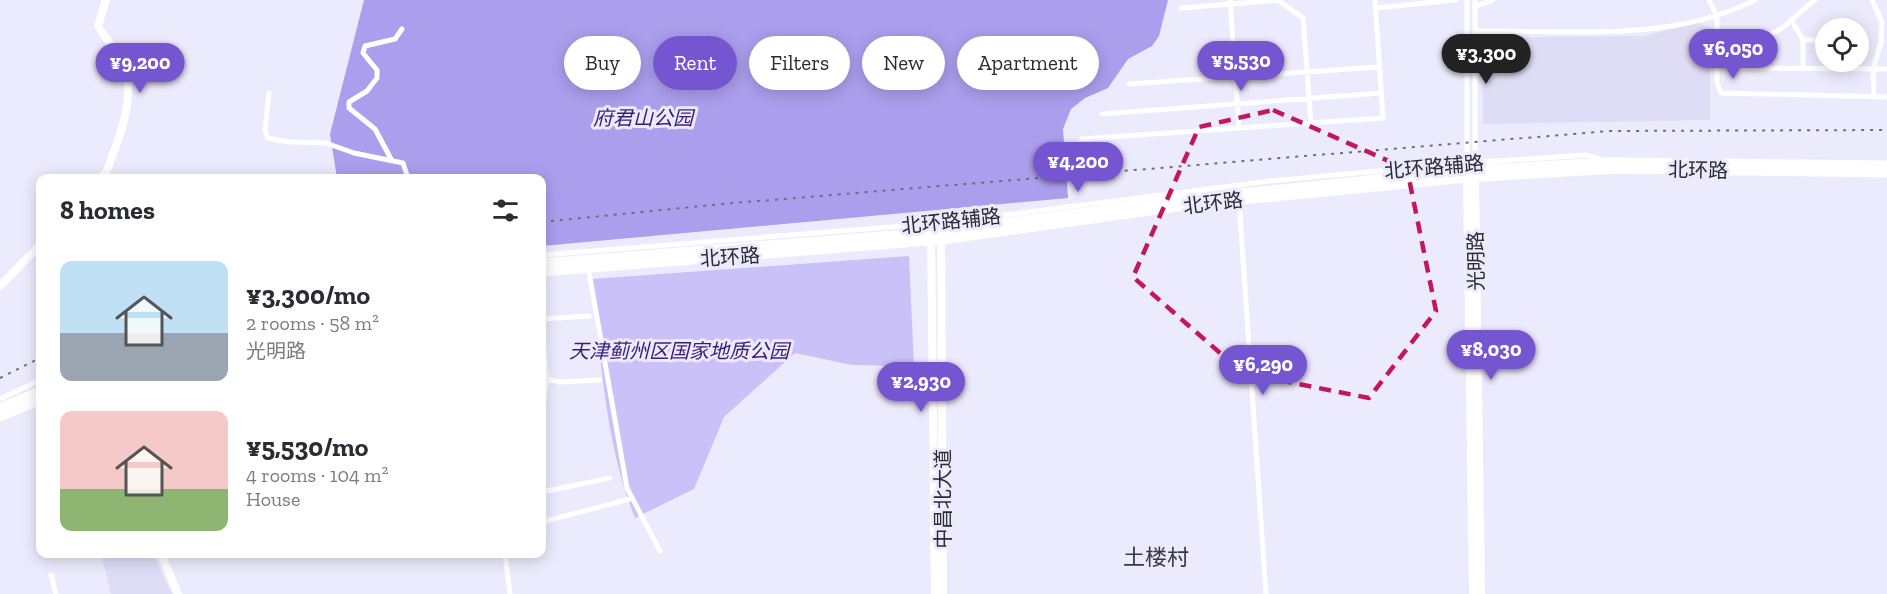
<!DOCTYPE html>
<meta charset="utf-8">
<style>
:root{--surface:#fff;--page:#f7f7f7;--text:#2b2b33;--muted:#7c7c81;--accent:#7556d0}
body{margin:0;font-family:"Zilla Slab","Noto Sans SC",serif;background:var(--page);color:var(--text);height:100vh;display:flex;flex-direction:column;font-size:22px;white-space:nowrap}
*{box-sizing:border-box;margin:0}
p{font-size:20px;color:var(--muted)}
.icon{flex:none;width:33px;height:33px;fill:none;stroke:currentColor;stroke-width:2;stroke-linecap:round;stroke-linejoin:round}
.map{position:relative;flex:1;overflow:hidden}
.side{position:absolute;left:36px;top:174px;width:510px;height:384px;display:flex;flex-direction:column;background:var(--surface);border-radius:12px;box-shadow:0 3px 15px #0003}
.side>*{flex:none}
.hud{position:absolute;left:564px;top:36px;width:570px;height:54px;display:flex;gap:12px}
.controls{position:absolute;left:1815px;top:18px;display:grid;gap:12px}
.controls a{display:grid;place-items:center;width:54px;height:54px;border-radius:50%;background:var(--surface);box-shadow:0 3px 15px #0003;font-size:30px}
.price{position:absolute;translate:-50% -51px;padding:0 14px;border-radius:21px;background:var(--accent);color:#fff;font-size:20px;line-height:39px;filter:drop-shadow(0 2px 3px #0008)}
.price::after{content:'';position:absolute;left:50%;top:36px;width:18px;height:14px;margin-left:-9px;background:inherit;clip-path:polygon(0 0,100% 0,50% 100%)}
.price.selected{background:#222;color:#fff}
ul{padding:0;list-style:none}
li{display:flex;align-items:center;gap:18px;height:150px;padding:0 24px}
li span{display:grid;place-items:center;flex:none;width:168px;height:120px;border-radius:12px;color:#555}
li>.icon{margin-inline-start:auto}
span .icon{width:72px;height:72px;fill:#fffc;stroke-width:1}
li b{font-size:26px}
h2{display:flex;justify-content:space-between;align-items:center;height:72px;padding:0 24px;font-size:26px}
.tag{padding:0 21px;border-radius:27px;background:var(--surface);box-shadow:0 3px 15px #0003;font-size:21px;line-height:54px}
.tag.selected{background:var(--accent);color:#fff}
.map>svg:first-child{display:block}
</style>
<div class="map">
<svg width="1887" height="594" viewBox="0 0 1887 594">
<rect width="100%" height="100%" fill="#eceafd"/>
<path fill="#dfdcf6" d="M 1698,22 L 1710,29 L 1710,120 L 1483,124 L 1483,38 L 1644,36 Z
M 101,554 L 153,554 L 172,594 L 111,594 Z"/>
<path fill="#c9c1f8" d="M 909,256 L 914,366 L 852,365 L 795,353 L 724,417 L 694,489 L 635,518 C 605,443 601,359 592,279 Z"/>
<path fill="#ab9eed" d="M 364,0 L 1168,0 L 1159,36 L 1152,46 L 1128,59 L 1108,88 L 1085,98 L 1071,109 L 1063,129 L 1068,198 L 542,246 L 542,178 L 337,178 L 330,134 Z"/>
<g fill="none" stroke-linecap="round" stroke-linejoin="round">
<path stroke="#fff" stroke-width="5" d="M 1230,0 L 1239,128
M 1475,0 L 1475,165
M 1709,0 L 1717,16 L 1717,82 L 1721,93 L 1887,97
M 1815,0 C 1804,8 1796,17 1786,25 C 1773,37 1749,39 1731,41 L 1732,68 L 1887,69
M 1872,0 L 1882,22 L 1881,42 L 1873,69 L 1874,97
M 1279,1 L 1303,18 L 1311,123
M 1474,7 L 1493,0
M 1181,8 L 1281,0
M 1375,8 L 1456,0
M 1791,19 L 1803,40 L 1803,69
M 1475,31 C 1566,30 1671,43 1755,0
M 1803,40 L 1826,40
M 1129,84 L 1379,67
M 269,93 L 265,130 L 268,138 L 288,142 L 326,143 L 354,153 L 403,163 L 408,178
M 1102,114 L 1381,93
M 1081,139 L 1383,118 L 1375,0
M 391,159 L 375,129 L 349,108 L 349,102 L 367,91 L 377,78 L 377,70 L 363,53 L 365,46 L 395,39 L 402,29
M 1467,166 L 1467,0
M 1239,201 L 1266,594
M 542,255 L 941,223 L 1270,181 L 1466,163 L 1586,155 L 1607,161
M 589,272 L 627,488 L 660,551
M 542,319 L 589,316
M 542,326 L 547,380 L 542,413
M 542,378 L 560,382 L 600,380
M 0,399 L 40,380
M 542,492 L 610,478
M 542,522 L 630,499
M 505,554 L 510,594
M 51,575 L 56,594"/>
<path stroke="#fff" stroke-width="8" d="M 1475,173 L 1481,594
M 100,178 L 106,173 C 116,145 130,114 128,83 C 127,64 108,42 98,26 L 106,0
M 1467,178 L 1473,594
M 941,223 L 943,594
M 931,224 L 935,594
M 0,286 L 40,245
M 161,554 L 178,594"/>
<path stroke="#fff" stroke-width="9" d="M 542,263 L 932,232 L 1192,198 L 1467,170 L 1608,162 L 1887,165
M 542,272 L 942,240 L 1193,205 L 1467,178 L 1618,169 L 1887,173
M 0,408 L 40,391
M 0,417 L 40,400"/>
<path stroke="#6f6d79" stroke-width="2" stroke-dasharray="3 6" stroke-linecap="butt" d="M 542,222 L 722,204 L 1609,131 L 1887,130
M 0,378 L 40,358"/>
</g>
<path fill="none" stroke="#c2185b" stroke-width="4.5" stroke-dasharray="12 8" stroke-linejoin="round" d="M 1273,110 L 1407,169 L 1436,311 L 1369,398 L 1243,373 L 1133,277 L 1199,127 Z"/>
<g text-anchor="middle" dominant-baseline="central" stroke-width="6" stroke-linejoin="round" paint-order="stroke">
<g font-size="20" font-style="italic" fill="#391c76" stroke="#eceafd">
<text x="643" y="118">府君山公园</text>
<text x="679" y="351">天津蓟州区国家地质公园</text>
</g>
<g font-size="20" fill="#2c2b32" stroke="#eceafd">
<text transform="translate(1434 167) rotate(-5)">北环路辅路</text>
<text transform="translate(1698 170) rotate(1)">北环路</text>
<text transform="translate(1213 203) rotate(-7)">北环路</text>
<text transform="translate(951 221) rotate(-6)">北环路辅路</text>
<text transform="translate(730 257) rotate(-4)">北环路</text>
<text transform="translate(1476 261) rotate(-91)">光明路</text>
<text transform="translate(943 499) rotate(-90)">中昌北大道</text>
</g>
<g font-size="22" fill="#393745" stroke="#eceafd">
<text x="1156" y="557">土楼村</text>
</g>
</g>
</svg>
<div class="controls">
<a><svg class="icon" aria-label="locate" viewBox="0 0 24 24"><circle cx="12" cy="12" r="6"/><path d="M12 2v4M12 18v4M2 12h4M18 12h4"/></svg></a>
</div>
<b class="price" style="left:1733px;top:80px">¥6,050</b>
<b class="price selected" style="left:1486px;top:85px">¥3,300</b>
<b class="price" style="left:1241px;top:92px">¥5,530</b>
<b class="price" style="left:140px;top:94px">¥9,200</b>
<b class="price" style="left:1078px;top:193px">¥4,200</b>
<b class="price" style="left:1491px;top:381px">¥8,030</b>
<b class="price" style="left:1263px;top:396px">¥6,290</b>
<b class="price" style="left:921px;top:413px">¥2,930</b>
<div class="hud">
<a class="tag">Buy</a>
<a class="tag selected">Rent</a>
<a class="tag">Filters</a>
<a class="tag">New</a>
<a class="tag">Apartment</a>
</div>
<section class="side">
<h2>8 homes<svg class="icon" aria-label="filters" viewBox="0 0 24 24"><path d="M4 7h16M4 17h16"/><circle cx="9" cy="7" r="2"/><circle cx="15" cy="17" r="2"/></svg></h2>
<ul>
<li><span style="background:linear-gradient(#bfe0f5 60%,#9aa5b1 0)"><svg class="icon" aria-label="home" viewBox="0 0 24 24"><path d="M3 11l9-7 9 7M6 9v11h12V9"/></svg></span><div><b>¥3,300/mo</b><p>2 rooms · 58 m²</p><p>光明路</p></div></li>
<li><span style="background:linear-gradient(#f6c9c9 65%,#8fb573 0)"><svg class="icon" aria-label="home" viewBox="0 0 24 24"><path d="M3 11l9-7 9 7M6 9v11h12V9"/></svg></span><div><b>¥5,530/mo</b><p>4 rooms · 104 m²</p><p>House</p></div></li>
</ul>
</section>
</div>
